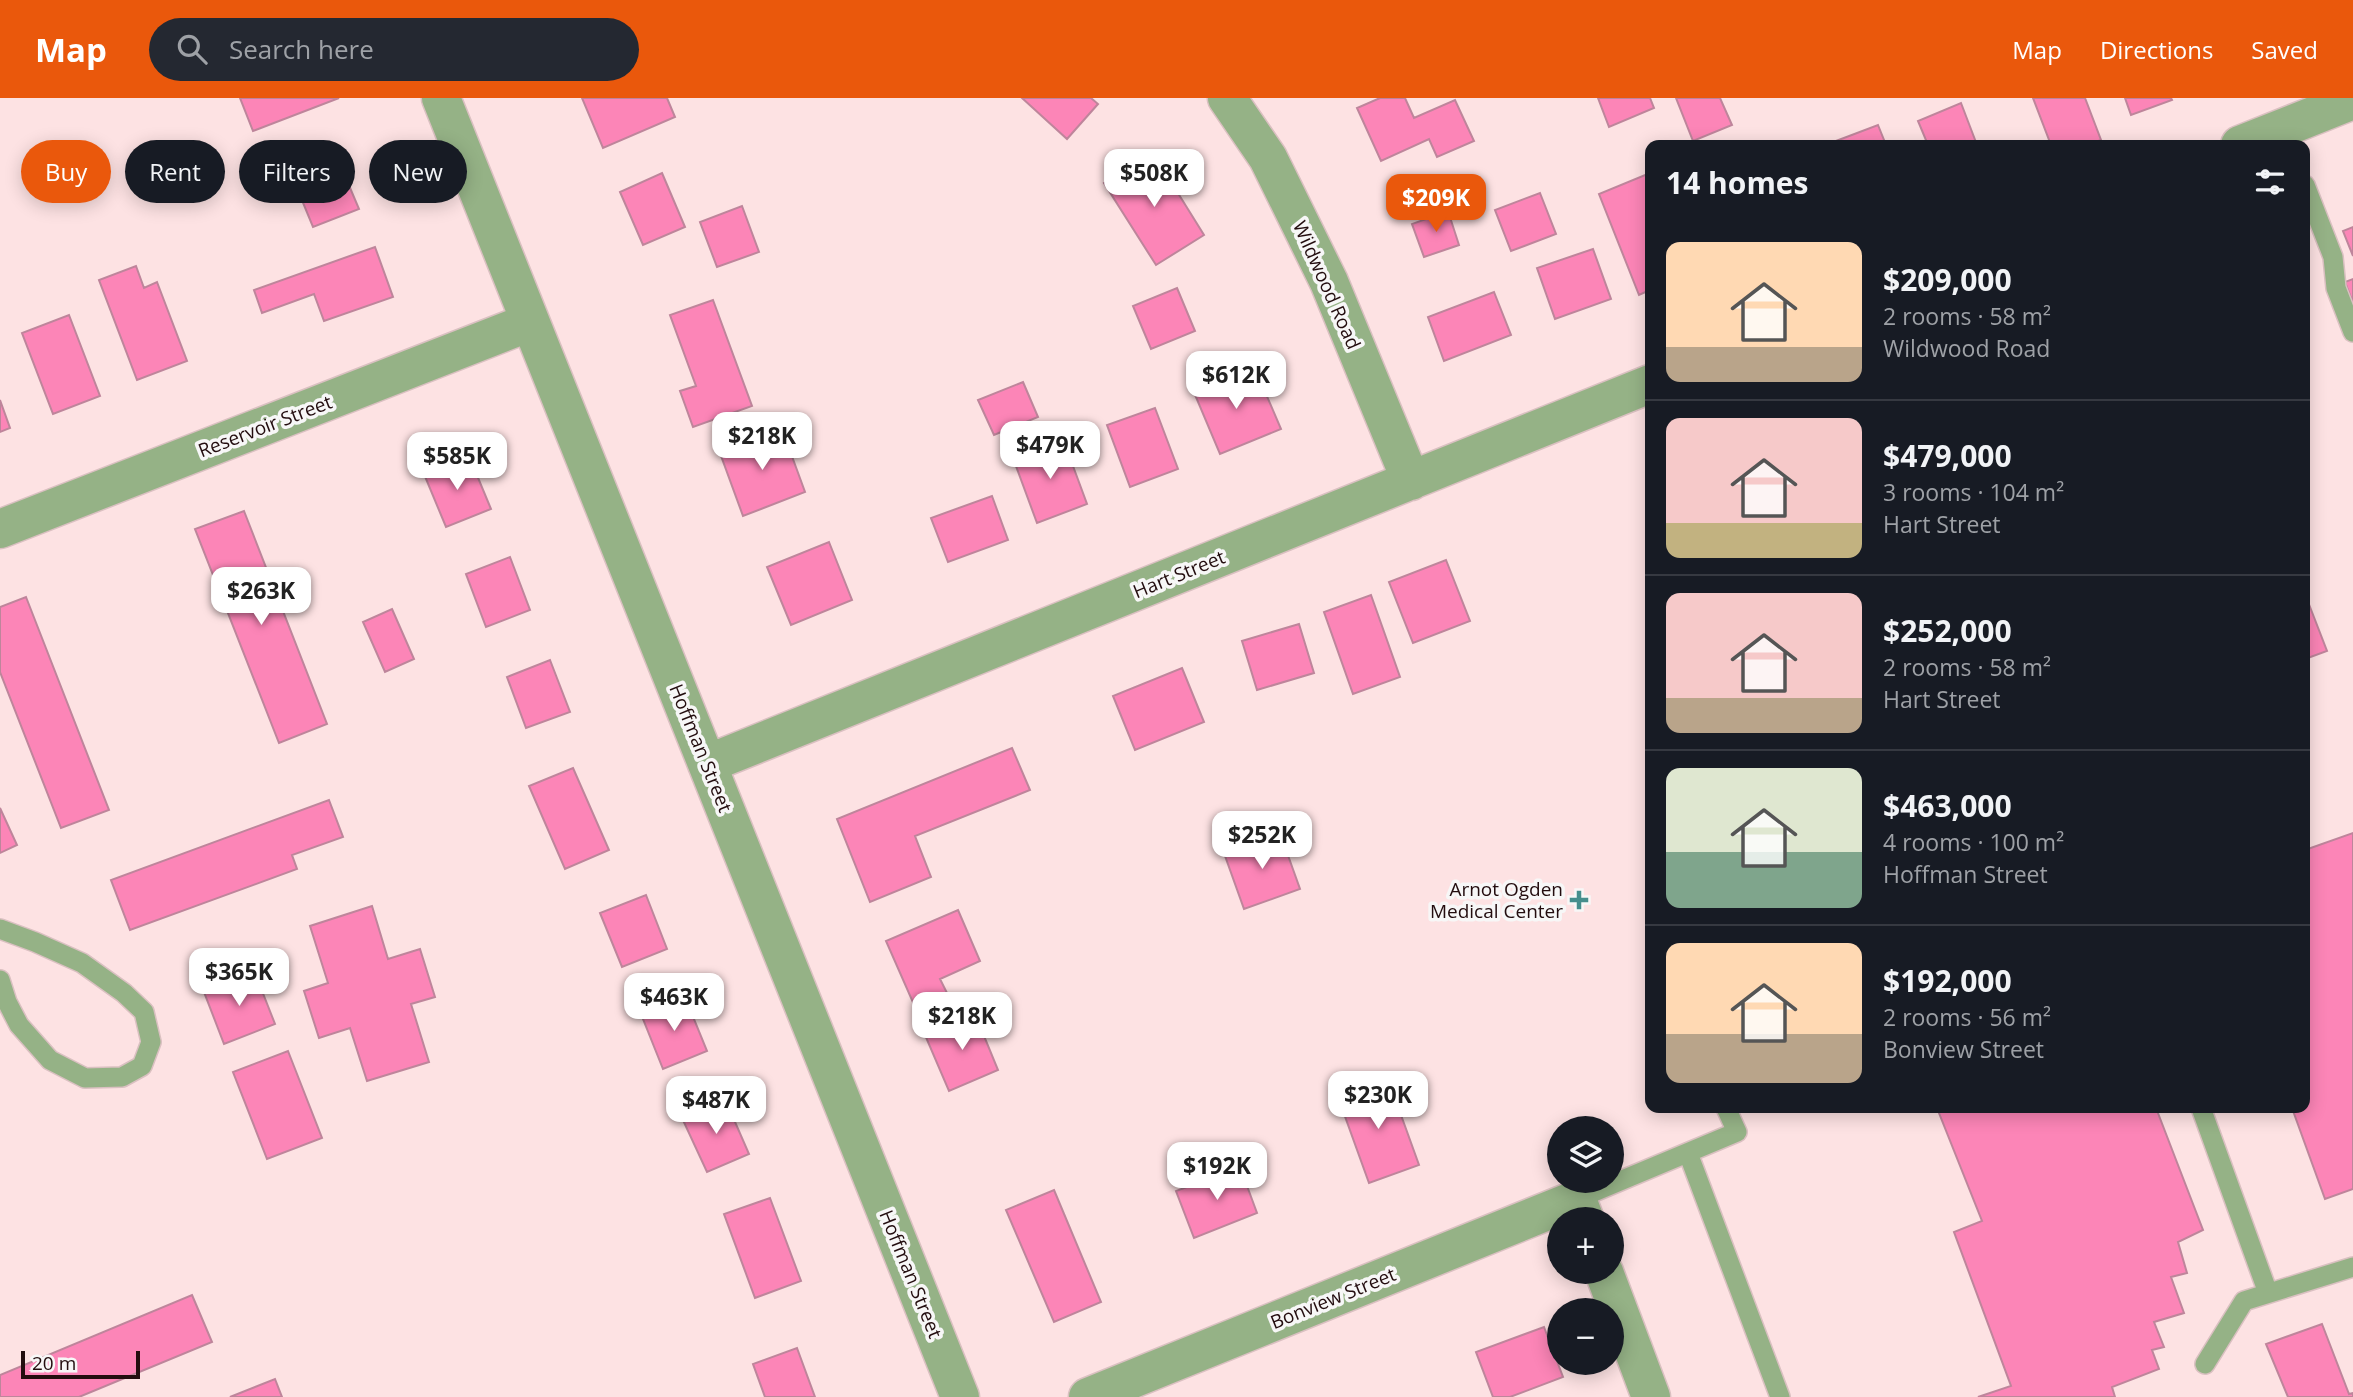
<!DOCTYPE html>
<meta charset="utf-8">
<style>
:root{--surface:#171b24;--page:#242831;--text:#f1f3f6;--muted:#9ea1a6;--line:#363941;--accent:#ea580c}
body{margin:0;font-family:"Open Sans",sans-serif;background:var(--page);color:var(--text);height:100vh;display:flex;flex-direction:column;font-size:26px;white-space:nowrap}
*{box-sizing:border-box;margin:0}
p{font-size:23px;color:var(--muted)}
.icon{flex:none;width:38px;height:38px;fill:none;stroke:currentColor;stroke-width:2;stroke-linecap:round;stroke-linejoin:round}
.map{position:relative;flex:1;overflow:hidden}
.sheet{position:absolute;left:1645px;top:42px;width:665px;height:973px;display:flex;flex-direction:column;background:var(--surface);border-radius:14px;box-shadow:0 4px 18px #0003}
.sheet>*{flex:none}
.banner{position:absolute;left:21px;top:42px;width:665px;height:63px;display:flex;gap:14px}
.buttons{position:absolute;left:1547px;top:1018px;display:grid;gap:14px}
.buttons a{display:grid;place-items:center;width:77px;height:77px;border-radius:50%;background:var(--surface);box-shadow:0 4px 18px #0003;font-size:35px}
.scale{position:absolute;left:21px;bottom:18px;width:119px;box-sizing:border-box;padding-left:7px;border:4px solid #230d0f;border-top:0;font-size:19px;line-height:24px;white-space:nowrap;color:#230d0f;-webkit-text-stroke:5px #f7f7f7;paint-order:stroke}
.price{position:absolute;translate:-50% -60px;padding:0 16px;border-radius:14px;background:#fff;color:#222;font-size:23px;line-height:46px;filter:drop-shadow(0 2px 4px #0008)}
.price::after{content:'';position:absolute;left:50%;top:42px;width:21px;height:16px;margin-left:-10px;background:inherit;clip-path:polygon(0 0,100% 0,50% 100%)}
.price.active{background:var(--accent);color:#fff}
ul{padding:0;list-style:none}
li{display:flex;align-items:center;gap:21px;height:175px;padding:0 21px}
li+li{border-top:2px solid var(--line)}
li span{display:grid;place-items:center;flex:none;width:196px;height:140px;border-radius:14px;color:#555}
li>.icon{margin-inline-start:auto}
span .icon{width:84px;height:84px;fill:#fffc;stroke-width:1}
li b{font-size:30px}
h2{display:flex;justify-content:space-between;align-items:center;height:84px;padding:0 21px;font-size:30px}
.pill{padding:0 24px;border-radius:32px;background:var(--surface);box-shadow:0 4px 18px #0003;font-size:24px;line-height:63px}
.pill.active{background:var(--accent);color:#fff}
header{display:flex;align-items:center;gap:42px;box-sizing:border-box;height:98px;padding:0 35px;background:var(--accent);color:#fff}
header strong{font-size:33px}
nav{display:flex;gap:38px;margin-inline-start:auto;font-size:24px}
.search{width:490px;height:63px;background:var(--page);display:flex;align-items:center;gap:18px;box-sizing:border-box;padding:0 24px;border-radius:38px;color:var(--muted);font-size:26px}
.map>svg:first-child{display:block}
</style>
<header>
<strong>Map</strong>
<div class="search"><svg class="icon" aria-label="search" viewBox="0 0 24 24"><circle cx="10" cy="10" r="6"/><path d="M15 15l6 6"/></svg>Search here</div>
<nav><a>Map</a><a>Directions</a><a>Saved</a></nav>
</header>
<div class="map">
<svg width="2353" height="1299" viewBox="0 0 2353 1299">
<rect width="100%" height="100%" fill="#fde2e3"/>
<path fill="#fc85b7" stroke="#be859b" stroke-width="2" d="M 240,0 L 339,0 L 253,33 Z
M 582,0 L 667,0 L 675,19 L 603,50 Z
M 1022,0 L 1091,0 L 1098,6 L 1067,41 Z
M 1380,0 L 1405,0 L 1414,20 L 1455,2 L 1474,43 L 1437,59 L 1429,41 L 1381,63 L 1357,10 Z
M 1598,0 L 1650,0 L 1654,10 L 1609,29 Z
M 1676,0 L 1720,0 L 1732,27 L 1693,43 Z
M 2033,0 L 2085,0 L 2101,42 L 2088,47 L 2051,47 Z
M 2125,0 L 2171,0 L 2172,2 L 2131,17 Z
M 1961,5 L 1977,47 L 1928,47 L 1918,23 Z
M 1878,27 L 1886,47 L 1828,47 L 1828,46 Z
M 1153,55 L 1204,137 L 1156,167 L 1104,85 Z
M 337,59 L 359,111 L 313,129 L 292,78 Z
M 662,75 L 685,129 L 643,147 L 620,94 Z
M 1650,75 L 1650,192 L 1639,197 L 1599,96 Z
M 1540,95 L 1556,136 L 1511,153 L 1495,112 Z
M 742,108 L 759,154 L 717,169 L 700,124 Z
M 1448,113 L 1459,147 L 1424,159 L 1412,126 Z
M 2353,129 L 2353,158 L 2343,133 Z
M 375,149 L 393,199 L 324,223 L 314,196 L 262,215 L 254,192 Z
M 1593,151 L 1611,201 L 1555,221 L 1537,170 Z
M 136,168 L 144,190 L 157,184 L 187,263 L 137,282 L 99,182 Z
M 2353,181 L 2353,205 L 2345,184 Z
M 1177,190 L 1195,233 L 1151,251 L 1133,208 Z
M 1494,194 L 1511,237 L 1444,263 L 1428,219 Z
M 713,202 L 752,308 L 693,329 L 680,293 L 696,288 L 670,217 Z
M 69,217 L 100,298 L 53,316 L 22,235 Z
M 1241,272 L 1247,288 L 1260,282 L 1281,331 L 1220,356 L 1193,292 Z
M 1023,284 L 1038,319 L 994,337 L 978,302 Z
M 0,302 L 10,330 L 0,334 Z
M 1155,310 L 1178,371 L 1130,389 L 1107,327 Z
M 782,331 L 805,394 L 743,418 L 720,355 Z
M 1063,341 L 1087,406 L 1037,425 L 1013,360 Z
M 469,358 L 491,411 L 446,429 L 424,376 Z
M 992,398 L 1008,442 L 948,464 L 931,420 Z
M 244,413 L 327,626 L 279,645 L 195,431 Z
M 829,444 L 852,502 L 791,527 L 767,469 Z
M 510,459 L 530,512 L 486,529 L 466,476 Z
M 1446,462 L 1470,523 L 1413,545 L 1389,484 Z
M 2305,496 L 2327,553 L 2305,561 Z
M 1371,497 L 1400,579 L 1353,596 L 1324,514 Z
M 26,499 L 109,712 L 61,730 L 0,574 L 0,509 Z
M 392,511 L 414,561 L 385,574 L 363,524 Z
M 1299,526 L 1314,575 L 1257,592 L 1242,543 Z
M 550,562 L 570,614 L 526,630 L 507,579 Z
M 1182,570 L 1204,624 L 1135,652 L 1113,598 Z
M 1012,650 L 1030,692 L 915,738 L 931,779 L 870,804 L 837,721 Z
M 573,670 L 609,752 L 565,771 L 529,688 Z
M 329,702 L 343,739 L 292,757 L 297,771 L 130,832 L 111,782 Z
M 0,710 L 17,747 L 0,755 Z
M 1280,735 L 1300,791 L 1244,811 L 1224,755 Z
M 2353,735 L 2353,1091 L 2325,1101 L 2292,1010 L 2305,1010 L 2305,752 Z
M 646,797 L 667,851 L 622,869 L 600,815 Z
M 372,808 L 388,861 L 420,851 L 435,899 L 411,906 L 429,964 L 367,983 L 350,930 L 319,940 L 304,893 L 328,885 L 310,828 Z
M 958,812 L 980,863 L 940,881 L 947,895 L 915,909 L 886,843 Z
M 255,875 L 275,926 L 224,946 L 204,894 Z
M 685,899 L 707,953 L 663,971 L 641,916 Z
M 975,916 L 998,972 L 949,993 L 925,937 Z
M 288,953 L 322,1040 L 267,1061 L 233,974 Z
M 1388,981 L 1419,1067 L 1369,1085 L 1338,999 Z
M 725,1001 L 749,1056 L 707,1074 L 682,1020 Z
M 1937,1010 L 2156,1010 L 2203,1132 L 2178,1144 L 2187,1175 L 2171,1179 L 2184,1215 L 2154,1224 L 2164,1249 L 2152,1252 L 2159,1271 L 2112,1289 L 2115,1299 L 1978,1299 L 2011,1288 L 1954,1134 L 1982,1123 Z
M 1240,1069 L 1257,1115 L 1194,1140 L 1176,1093 Z
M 1054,1092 L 1101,1204 L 1054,1224 L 1006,1112 Z
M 770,1100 L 801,1183 L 755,1200 L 724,1116 Z
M 192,1197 L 212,1244 L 79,1299 L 0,1299 L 0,1277 Z
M 2322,1226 L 2349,1296 L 2353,1295 L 2353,1299 L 2288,1299 L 2266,1246 Z
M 1544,1229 L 1563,1279 L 1510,1299 L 1493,1299 L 1476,1254 Z
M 797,1250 L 815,1299 L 765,1299 L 753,1266 Z
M 275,1281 L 282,1299 L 230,1299 Z"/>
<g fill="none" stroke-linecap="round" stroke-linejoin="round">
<defs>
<path id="service" d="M 2305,87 L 2333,159 L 2336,190 L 2353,234
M 0,831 L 35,844 L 82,865 L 124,895 L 144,914 L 151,944 L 142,968 L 122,979 L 85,980 L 50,962 L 19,927 L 7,904 L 0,882
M 2201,1010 L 2268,1195
M 1688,1055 L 1780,1299
M 1577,1101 L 1737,1034 L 1726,1010
M 2205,1266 L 2244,1203 L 2353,1169"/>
<path id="minor" d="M 441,0 L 960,1299
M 1227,0 L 1268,60 L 1329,184 L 1411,383
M 2240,47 L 2353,2
M 0,431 L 530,224
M 707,666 L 1650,286
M 1604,1174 L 1651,1299
M 1088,1299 L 1577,1101 L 1585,1122"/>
</defs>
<use href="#service" stroke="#dac0c1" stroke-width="22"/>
<use href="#minor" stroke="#dac0c1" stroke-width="41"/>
<use href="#service" stroke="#95b286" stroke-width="19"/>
<use href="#minor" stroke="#95b286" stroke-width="38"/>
</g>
<path fill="#468e8d" stroke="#f7f7f7" stroke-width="2.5" d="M1575.5 791.5h7v7h7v7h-7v7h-7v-7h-7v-7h7z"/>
<g text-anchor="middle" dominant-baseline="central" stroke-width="7" stroke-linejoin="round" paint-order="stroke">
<g font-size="19" fill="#230d0f" stroke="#f7f7f7">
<text transform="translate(1327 187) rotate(66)">Wildwood Road</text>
<text transform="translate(265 328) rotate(-21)">Reservoir Street</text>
<text transform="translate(1179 476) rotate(-22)">Hart Street</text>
<text transform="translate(701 650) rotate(68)">Hoffman Street</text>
<text transform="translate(911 1176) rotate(68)">Hoffman Street</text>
<text transform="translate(1333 1200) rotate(-22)">Bonview Street</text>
</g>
<g font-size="19" fill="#230d0f" stroke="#f7f7f7" text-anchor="end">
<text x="1563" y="791">Arnot Ogden<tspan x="1563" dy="22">Medical Center</tspan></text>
</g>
</g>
</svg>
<div class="buttons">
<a><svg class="icon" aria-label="layers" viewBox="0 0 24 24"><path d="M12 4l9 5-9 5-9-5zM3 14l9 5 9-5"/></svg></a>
<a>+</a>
<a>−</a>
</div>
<div class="scale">20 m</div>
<b class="price" style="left:1154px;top:111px">$508K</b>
<b class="price active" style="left:1436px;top:136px">$209K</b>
<b class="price" style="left:1236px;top:313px">$612K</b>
<b class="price" style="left:762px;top:374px">$218K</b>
<b class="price" style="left:1050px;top:383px">$479K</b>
<b class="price" style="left:457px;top:394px">$585K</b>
<b class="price" style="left:261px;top:529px">$263K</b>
<b class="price" style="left:1262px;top:773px">$252K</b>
<b class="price" style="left:239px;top:910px">$365K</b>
<b class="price" style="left:674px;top:935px">$463K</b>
<b class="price" style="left:962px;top:954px">$218K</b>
<b class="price" style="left:1378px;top:1033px">$230K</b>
<b class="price" style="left:716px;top:1038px">$487K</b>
<b class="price" style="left:1217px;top:1104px">$192K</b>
<div class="banner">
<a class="pill active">Buy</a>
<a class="pill">Rent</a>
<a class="pill">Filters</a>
<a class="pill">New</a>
</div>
<section class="sheet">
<h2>14 homes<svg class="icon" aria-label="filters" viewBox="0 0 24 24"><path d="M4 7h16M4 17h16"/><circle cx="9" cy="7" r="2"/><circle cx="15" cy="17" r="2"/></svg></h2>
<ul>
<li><span style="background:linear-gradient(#ffd9b3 75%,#b9a48a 0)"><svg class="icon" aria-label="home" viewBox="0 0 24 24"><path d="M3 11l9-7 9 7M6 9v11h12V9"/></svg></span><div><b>$209,000</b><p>2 rooms · 58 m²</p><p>Wildwood Road</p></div></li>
<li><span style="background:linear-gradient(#f6c9c9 75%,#c2b280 0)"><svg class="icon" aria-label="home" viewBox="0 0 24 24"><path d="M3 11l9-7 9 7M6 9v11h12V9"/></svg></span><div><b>$479,000</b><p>3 rooms · 104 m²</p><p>Hart Street</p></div></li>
<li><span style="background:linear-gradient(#f6c9c9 75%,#b9a48a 0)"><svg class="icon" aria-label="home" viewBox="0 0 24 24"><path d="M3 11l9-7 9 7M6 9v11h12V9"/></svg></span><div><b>$252,000</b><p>2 rooms · 58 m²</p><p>Hart Street</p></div></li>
<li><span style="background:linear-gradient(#dfe7d0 60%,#7fa58c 0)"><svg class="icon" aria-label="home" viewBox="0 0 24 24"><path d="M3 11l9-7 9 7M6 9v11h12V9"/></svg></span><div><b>$463,000</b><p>4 rooms · 100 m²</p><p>Hoffman Street</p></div></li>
<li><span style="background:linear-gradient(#ffd9b3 65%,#b9a48a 0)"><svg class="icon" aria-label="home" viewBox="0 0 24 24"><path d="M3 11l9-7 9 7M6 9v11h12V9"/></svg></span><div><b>$192,000</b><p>2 rooms · 56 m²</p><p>Bonview Street</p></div></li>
</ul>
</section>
</div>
